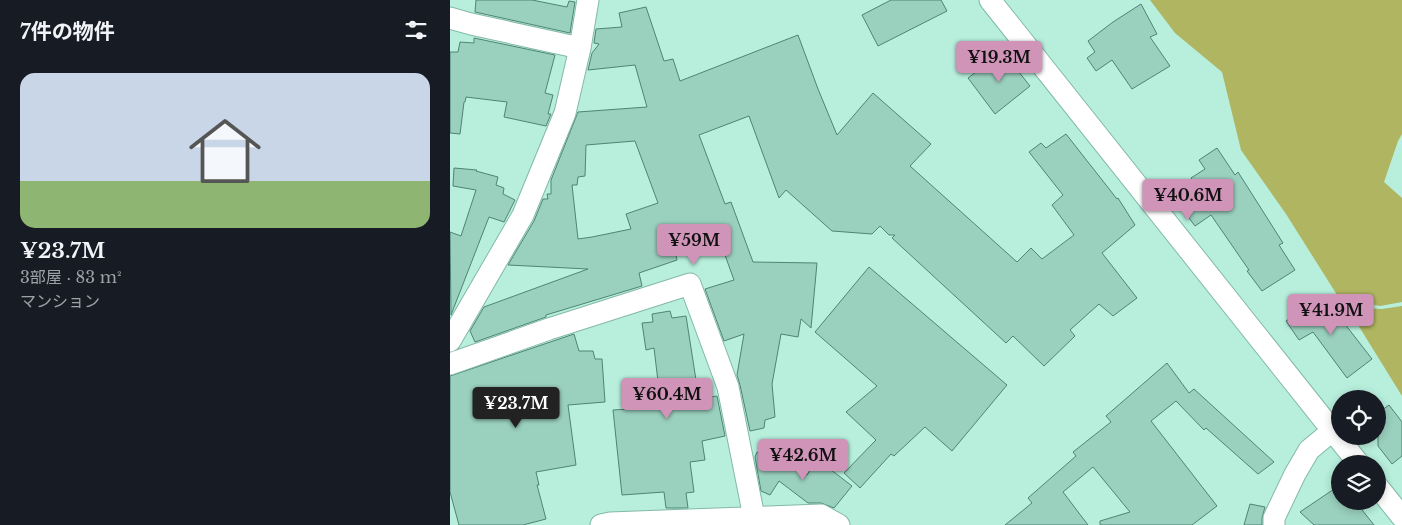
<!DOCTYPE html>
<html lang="ja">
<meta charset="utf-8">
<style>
:root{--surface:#171b24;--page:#242831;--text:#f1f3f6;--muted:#9ea1a6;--accent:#cf94b7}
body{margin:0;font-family:"Libre Baskerville","Noto Sans JP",serif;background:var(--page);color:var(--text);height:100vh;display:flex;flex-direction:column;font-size:19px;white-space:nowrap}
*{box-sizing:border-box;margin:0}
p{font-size:16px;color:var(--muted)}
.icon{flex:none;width:28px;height:28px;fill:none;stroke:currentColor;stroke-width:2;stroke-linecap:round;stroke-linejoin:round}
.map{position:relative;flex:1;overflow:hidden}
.drawer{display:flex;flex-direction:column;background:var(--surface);width:450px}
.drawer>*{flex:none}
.buttons{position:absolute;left:881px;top:390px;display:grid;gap:10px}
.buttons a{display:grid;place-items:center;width:55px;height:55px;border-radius:50%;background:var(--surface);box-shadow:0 2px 8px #0003;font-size:25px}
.price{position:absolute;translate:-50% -42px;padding:0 11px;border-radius:5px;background:var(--accent);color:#111;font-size:16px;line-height:32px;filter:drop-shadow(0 1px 2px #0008)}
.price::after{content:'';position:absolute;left:50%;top:30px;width:15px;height:11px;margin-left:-8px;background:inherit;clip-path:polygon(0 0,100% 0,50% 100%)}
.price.selected{background:#222;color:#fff}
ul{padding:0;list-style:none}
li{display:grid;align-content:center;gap:10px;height:265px;padding:0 20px}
li span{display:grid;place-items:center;height:155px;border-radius:15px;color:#555}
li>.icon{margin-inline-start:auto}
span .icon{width:90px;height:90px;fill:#fffc;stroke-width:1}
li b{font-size:21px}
h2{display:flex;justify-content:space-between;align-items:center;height:60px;padding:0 20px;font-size:21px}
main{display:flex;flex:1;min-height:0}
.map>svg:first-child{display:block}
</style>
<main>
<section class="drawer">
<h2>7件の物件<svg class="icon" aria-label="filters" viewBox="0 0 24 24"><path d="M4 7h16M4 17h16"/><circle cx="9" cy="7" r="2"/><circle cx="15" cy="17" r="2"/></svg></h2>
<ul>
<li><span style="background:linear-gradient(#c9d6e8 70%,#8fb573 0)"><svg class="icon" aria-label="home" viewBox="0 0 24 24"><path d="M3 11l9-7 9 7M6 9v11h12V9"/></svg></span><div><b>¥23.7M</b><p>3部屋 · 83 m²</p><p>マンション</p></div></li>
</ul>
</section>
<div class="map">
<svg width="952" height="525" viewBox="0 0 952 525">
<rect width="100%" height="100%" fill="#b7eedc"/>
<path fill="#afb560" d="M 700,0 L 952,0 L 952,134 L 948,141 L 934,182 L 952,198 L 952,302 L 930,306 L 889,298 L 836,214 L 791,150 L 772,72 L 725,33 Z
M 952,306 L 952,396 L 905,320 L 915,308 L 932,309 Z"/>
<path fill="#9ad0be" stroke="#4f8474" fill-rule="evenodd" d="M 26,0 L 82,0 L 117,7 L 119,1 L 125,2 L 120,33 L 25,12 Z
M 441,0 L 491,0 L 497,11 L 428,46 L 412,15 Z
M 691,4 L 707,34 L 700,37 L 720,66 L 682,89 L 662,60 L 646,71 L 637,58 L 645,52 L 638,41 L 663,22 Z
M 196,7 L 214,61 L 223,59 L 230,81 L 348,35 L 368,89 L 387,135 L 423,93 L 481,144 L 460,166 L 567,262 L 581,248 L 592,259 L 624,235 L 602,205 L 613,195 L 579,152 L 591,143 L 596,148 L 616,134 L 667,199 L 668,198 L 685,225 L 652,253 L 687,298 L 663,316 L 649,304 L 620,330 L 625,336 L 594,366 L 563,336 L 556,343 L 442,238 L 445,235 L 439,235 L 430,226 L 422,234 L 382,231 L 336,190 L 329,198 L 299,116 L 249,135 L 275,204 L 281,202 L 303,262 L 367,263 L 361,328 L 351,319 L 348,337 L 331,334 L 322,384 L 325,417 L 315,420 L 314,428 L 300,431 L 290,385 L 287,375 L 294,334 L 274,341 L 255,289 L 284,280 L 267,233 L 236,245 L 236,247 L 225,250 L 227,260 L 189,273 L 192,286 L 96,315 L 96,317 L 25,342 L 20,331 L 34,307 L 138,269 L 58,265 L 84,221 L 93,199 L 98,199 L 97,194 L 101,194 L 101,180 L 128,112 L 197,107 L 185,65 L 138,70 L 142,53 L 149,44 L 144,43 L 146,29 L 172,27 L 169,13 ZM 185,141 L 208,203 L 176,214 L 181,229 L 142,237 L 128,239 L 122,185 L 127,185 L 128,177 L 135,176 L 136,145 Z
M 24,38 L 105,55 L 95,93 L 103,95 L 98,114 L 101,114 L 96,126 L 54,117 L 57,102 L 16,97 L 15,102 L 14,102 L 10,134 L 0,133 L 0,52 L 8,52 L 10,42 L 24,43 Z
M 553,52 L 580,86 L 545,114 L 518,78 Z
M 767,148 L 785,175 L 788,172 L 833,243 L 829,245 L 845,270 L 812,291 L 797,271 L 799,270 L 761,215 L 745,226 L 733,210 L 749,199 L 745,193 L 749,190 L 741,178 L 755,169 L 749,160 Z
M 4,168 L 27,170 L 26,171 L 48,177 L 46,185 L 54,188 L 53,194 L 65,200 L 54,222 L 39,217 L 1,315 L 0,232 L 11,236 L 26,190 L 3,186 Z
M 419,267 L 557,385 L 502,451 L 475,427 L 444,456 L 441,454 L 410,488 L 394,473 L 426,440 L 396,412 L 427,386 L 365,332 Z
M 874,297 L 922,359 L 897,378 L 863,332 L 849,340 L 836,321 Z
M 220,311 L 222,318 L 236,316 L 249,399 L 267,396 L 275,436 L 252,441 L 255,460 L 240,462 L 244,492 L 236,493 L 238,508 L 216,508 L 214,492 L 172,495 L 163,410 L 207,407 L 206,399 L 210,398 L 204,348 L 196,350 L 192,323 L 203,322 L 202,314 Z
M 124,334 L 129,351 L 143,351 L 145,359 L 152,359 L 155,402 L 118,405 L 126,465 L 86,472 L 89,485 L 87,485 L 96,519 L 73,525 L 9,525 L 0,492 L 0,376 Z
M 717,363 L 739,393 L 744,389 L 824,462 L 808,474 L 756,428 L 754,430 L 726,401 L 701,421 L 767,506 L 742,525 L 650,525 L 650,521 L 680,512 L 643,467 L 613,492 L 638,525 L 555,525 L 582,503 L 578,498 L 626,456 L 623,452 L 661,422 L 656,416 Z
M 939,405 L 952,422 L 952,456 L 942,464 L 928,446 L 928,413 Z
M 307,452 L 357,475 L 367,459 L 402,486 L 384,508 L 371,503 L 358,503 L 329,481 L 320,495 L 311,491 L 305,457 Z
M 890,485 L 890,501 L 905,501 L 924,525 L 864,525 L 850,512 Z
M 800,504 L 815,507 L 812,518 L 812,525 L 794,525 Z"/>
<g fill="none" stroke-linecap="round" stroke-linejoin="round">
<defs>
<path id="minor" d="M 540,0 L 909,464
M 0,18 L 21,24 L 130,48
M 0,341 L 73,215 L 115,113 L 130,48 L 138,0
M 0,364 L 99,329 L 240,284 L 278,387 L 304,517
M 928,487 L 952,517
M 151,525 L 160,523 L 371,515 L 389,525
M 824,525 L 824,518 L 845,474 L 859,450 L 882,431"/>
</defs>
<use href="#minor" stroke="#83b9a7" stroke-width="23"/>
<use href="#minor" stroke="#fff" stroke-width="21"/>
</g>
</svg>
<div class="buttons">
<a><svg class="icon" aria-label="locate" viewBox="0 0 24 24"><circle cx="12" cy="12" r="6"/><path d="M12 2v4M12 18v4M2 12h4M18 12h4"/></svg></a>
<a><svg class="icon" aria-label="layers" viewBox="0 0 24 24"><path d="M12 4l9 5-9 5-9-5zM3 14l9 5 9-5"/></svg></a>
</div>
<b class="price" style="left:549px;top:83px">¥19.3M</b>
<b class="price" style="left:738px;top:221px">¥40.6M</b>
<b class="price" style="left:244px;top:266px">¥59M</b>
<b class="price" style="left:881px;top:336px">¥41.9M</b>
<b class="price" style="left:217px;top:420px">¥60.4M</b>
<b class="price selected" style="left:66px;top:429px">¥23.7M</b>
<b class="price" style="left:353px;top:481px">¥42.6M</b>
</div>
</main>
